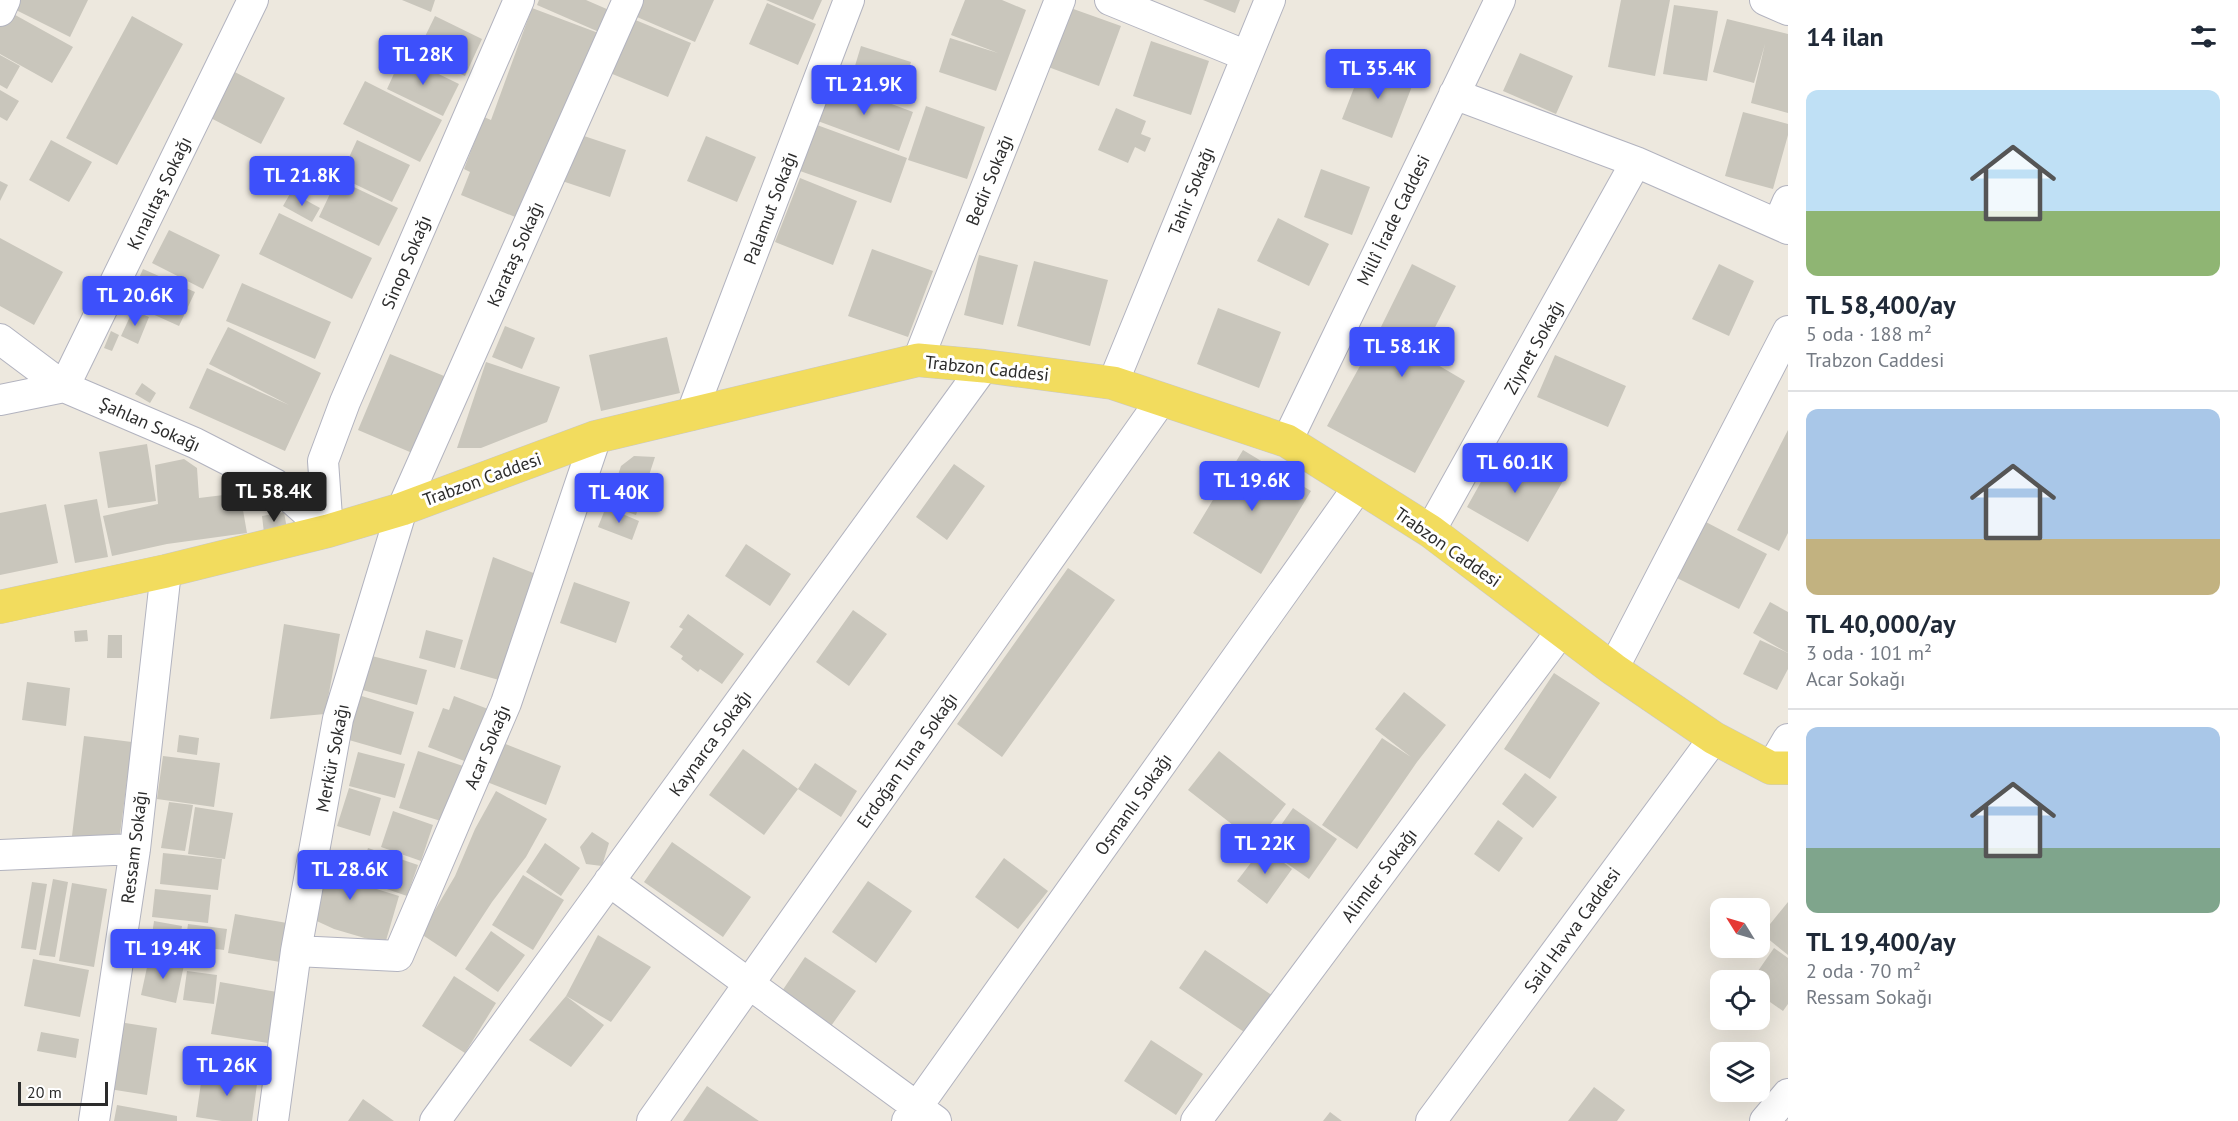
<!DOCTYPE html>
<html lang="tr">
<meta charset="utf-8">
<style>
:root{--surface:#fff;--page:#f6f6f7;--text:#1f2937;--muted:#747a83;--line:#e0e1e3;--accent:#3d50fb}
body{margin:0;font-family:"PT Sans",sans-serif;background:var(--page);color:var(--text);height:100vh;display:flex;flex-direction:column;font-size:22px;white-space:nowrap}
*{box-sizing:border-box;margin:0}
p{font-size:20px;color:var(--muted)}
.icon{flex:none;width:33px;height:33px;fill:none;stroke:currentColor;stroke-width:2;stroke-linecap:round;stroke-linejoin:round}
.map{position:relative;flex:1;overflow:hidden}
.side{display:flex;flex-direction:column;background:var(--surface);width:450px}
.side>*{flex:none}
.needle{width:39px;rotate:307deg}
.buttons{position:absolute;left:1710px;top:898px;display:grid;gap:12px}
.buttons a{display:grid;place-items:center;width:60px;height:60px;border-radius:12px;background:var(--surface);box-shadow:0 6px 24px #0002;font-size:30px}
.scale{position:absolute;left:18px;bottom:15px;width:90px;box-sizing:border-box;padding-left:6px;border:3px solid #2c2c2c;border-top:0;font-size:16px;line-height:21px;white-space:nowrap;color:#2c2c2c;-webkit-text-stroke:4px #fff;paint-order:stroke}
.price{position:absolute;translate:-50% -51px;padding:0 14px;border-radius:6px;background:var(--accent);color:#fff;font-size:20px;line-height:39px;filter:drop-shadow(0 2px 3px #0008)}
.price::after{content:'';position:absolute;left:50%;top:36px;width:18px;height:14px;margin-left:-9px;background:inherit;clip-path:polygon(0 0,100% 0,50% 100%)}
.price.current{background:#222;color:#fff}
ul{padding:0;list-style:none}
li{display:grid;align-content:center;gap:12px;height:318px;padding:0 18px}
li+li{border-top:2px solid var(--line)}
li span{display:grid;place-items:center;height:186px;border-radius:12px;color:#555}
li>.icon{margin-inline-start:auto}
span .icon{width:108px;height:108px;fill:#fffc;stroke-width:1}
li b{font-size:26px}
h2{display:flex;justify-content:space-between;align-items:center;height:72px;padding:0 18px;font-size:26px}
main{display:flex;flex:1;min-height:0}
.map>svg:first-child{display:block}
</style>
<main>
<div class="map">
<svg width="1788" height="1121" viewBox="0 0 1788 1121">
<rect width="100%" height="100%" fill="#ede8de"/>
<path fill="#c9c6bc" d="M 18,0 L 88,0 L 70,37 L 14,9 Z
M 402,0 L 435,0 L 431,12 Z
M 539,0 L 586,0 L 609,10 L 599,32 L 537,5 Z
M 644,0 L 714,0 L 695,42 L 637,17 Z
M 766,0 L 822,0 L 813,20 Z
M 965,0 L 1002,0 L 1026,10 L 996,91 L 939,72 L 950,38 L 998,53 L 951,35 Z
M 1203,0 L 1240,0 L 1235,13 Z
M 1621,0 L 1670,0 L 1655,76 L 1608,67 Z
M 767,3 L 816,24 L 798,65 L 749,44 Z
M 1674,5 L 1718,11 L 1707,81 L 1663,74 Z
M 1065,6 L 1121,26 L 1099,86 L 1043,65 Z
M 532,8 L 601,34 L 520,219 L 461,195 L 470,172 L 464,169 L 484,117 L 491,120 Z
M 8,11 L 73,47 L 52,83 L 0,54 L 0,25 Z
M 132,16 L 183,44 L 117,165 L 66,138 Z
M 435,16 L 482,39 L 465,76 L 417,53 Z
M 633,19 L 691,43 L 668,97 L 610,73 Z
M 1727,19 L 1788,34 L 1788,113 L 1751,103 L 1765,44 L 1754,83 L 1713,72 Z
M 1151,41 L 1209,61 L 1191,115 L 1133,96 Z
M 861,46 L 911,62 L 901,95 L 851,79 Z
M 1520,53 L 1573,76 L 1556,114 L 1503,91 Z
M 0,55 L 20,66 L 7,89 L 0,85 Z
M 402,56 L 459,84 L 443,116 L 387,89 Z
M 1364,62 L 1414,81 L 1392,138 L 1342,119 Z
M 227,68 L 285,98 L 261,144 L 203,114 Z
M 365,81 L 442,120 L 420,162 L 343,124 Z
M 830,81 L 913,112 L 899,151 L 815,120 Z
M 0,90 L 19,101 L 7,121 L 0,117 Z
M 926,106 L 985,127 L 967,179 L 908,160 Z
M 1116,108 L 1146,121 L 1141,134 L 1151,138 L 1145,152 L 1135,147 L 1128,163 L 1098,150 Z
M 1743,112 L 1788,124 L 1788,135 L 1773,189 L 1725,176 Z
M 817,125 L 907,158 L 891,203 L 800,171 Z
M 575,133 L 626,150 L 610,197 L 559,180 Z
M 706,136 L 756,157 L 737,202 L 687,181 Z
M 51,140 L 92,162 L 69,202 L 29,180 Z
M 357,140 L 410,165 L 392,202 L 340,177 Z
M 1321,169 L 1370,187 L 1352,235 L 1304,217 Z
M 800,178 L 857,201 L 833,265 L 775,242 Z
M 337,179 L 398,208 L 379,246 L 319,217 Z
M 0,181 L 8,185 L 0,201 Z
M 291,192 L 320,208 L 312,222 L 283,206 Z
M 279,213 L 372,258 L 352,299 L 259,254 Z
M 1278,218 L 1329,244 L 1309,286 L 1257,261 Z
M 169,230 L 220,255 L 203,289 L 152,263 Z
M 0,238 L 63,272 L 34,325 L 0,306 Z
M 872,249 L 933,271 L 908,337 L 848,316 Z
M 979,255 L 1018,265 L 1003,325 L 964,315 Z
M 1034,261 L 1108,280 L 1090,346 L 1017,326 Z
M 1412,264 L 1456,286 L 1421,355 L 1465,381 L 1415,473 L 1327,426 L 1378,333 Z
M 1719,264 L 1754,281 L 1729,336 L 1692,319 Z
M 143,269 L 195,292 L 179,326 L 128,303 Z
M 242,283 L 331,322 L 315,359 L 226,321 Z
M 1218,308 L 1281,332 L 1259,388 L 1197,364 Z
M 133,310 L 149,317 L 138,344 L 121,336 Z
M 505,326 L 535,338 L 522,369 L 492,357 Z
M 228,327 L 321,373 L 285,451 L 189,408 L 207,368 L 289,405 L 209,364 Z
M 111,331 L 119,335 L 112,351 L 104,348 Z
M 667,337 L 680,393 L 601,411 L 589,355 Z
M 390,354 L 449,378 L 417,455 L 358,430 Z
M 1555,355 L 1626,386 L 1608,427 L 1537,397 Z
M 486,362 L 560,387 L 547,422 L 481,448 L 457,448 Z
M 142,383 L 156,393 L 150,403 L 135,394 Z
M 1788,430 L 1788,533 L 1779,551 L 1737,530 Z
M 147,444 L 156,501 L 108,508 L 99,452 Z
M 1501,446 L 1563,481 L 1528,542 L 1467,507 Z
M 1243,450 L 1311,491 L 1261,574 L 1193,533 Z
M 634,456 L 655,457 L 636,515 L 608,505 L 621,466 Z
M 184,459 L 197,468 L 199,498 L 240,493 L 247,533 L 167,544 L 112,556 L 103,516 L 158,504 L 155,465 Z
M 954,464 L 985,486 L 947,540 L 916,517 Z
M 97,499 L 108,557 L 75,563 L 64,505 Z
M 46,504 L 58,563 L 0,575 L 0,513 Z
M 606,507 L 639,521 L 632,540 L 598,527 Z
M 284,512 L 287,529 L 264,533 L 262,516 Z
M 1704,521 L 1767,554 L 1739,609 L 1675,577 Z
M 746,544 L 791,574 L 770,606 L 725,576 Z
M 493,557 L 541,576 L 506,682 L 460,669 Z
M 1068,568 L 1115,600 L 1002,757 L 957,724 Z
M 574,582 L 630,602 L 616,643 L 560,623 Z
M 1770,602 L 1788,612 L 1788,653 L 1753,633 Z
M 853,610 L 887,634 L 849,686 L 816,662 Z
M 688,614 L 744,654 L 722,684 L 700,669 L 698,672 L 681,659 L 683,656 L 670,647 L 683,629 L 679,627 Z
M 284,624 L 340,634 L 325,714 L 270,719 Z
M 87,630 L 88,641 L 75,642 L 74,631 Z
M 426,630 L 463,640 L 455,668 L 419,658 Z
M 108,635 L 122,635 L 122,658 L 107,658 Z
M 1760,640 L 1788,653 L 1788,669 L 1777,690 L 1743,674 Z
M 368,655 L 427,670 L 417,705 L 359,689 Z
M 1554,673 L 1600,703 L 1550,779 L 1504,749 Z
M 27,682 L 70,688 L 66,726 L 22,720 Z
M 1404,692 L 1446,725 L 1417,762 L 1357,849 L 1322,825 L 1382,738 L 1411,757 L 1375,729 Z
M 355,694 L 414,712 L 401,755 L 342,738 Z
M 454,696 L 488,709 L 467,762 L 428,747 L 443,708 L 449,710 Z
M 179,735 L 199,738 L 197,755 L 177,752 Z
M 84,736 L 132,742 L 119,842 L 72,836 Z
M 503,743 L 561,766 L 546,805 L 487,782 Z
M 743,749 L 798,789 L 815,763 L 857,791 L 841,817 L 798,789 L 764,835 L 709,795 Z
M 418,751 L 463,766 L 444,822 L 399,808 Z
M 1219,751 L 1286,804 L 1256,843 L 1188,790 Z
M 358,752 L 405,764 L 395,798 L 349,786 Z
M 163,756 L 220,763 L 214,807 L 157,799 Z
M 1525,773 L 1557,797 L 1533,828 L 1502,804 Z
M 349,788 L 381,798 L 370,836 L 337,826 Z
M 496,791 L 547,819 L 526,857 L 492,902 L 456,957 L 421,934 L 455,876 L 475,829 Z
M 169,802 L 193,805 L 185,851 L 161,848 Z
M 195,807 L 233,813 L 225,859 L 188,854 Z
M 1293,808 L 1337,839 L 1309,879 L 1265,848 Z
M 393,811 L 433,825 L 421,861 L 381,847 Z
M 1498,820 L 1523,838 L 1499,872 L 1474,854 Z
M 592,832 L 609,843 L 602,866 L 586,864 L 580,847 Z
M 672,842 L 751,897 L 723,937 L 644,882 Z
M 545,843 L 580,868 L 561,896 L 526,872 Z
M 1263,847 L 1292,869 L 1267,904 L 1237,881 Z
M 368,848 L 418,865 L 407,896 L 358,879 Z
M 163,853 L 222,859 L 218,890 L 160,884 Z
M 318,854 L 353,858 L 354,882 L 399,896 L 385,944 L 334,929 L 308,917 Z
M 1004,858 L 1048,891 L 1018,929 L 975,897 Z
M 523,875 L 564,900 L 533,950 L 492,925 Z
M 53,879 L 68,882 L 55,957 L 39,955 Z
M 868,881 L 912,911 L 876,963 L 832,932 Z
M 32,882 L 47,884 L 36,950 L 21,948 Z
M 72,883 L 107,889 L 94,967 L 59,961 Z
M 155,889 L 211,895 L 208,923 L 152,917 Z
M 1788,902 L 1788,955 L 1762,934 Z
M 235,914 L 287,923 L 280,962 L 228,953 Z
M 154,921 L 182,926 L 179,946 L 151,942 Z
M 188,924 L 227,929 L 224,950 L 185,945 Z
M 491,931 L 525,955 L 498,992 L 465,969 Z
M 598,935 L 651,967 L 611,1022 L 566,996 Z
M 1774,948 L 1788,958 L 1788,1004 L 1783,1011 L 1760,995 L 1760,981 L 1751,981 Z
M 1205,950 L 1273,996 L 1247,1034 L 1179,988 Z
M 805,957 L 856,991 L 826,1033 L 778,997 Z
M 149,958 L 184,965 L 176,1003 L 141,995 Z
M 33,959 L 89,970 L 80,1017 L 24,1006 Z
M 187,971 L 217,975 L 214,1004 L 183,1000 Z
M 454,976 L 496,1003 L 465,1053 L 422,1026 Z
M 220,982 L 277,992 L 268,1043 L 211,1034 Z
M 566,996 L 604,1025 L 571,1067 L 529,1040 Z
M 119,1022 L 157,1028 L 147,1095 L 109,1089 Z
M 41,1032 L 79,1039 L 76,1058 L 37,1051 Z
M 1151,1040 L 1203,1074 L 1176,1115 L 1124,1081 Z
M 203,1069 L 258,1077 L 252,1121 L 222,1121 L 196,1117 Z
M 707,1086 L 759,1121 L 683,1121 Z
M 1594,1087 L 1625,1110 L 1617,1121 L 1568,1121 Z
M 363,1099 L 394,1121 L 348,1121 Z
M 117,1105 L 177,1116 L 177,1121 L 114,1121 Z
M 1330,1112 L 1342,1121 L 1323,1121 Z"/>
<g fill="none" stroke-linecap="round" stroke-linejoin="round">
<defs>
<path id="minor" d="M 1110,0 L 1247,56
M 1765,0 L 1788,10
M 0,11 L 5,0
M 1454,94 L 1636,162 L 1788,229
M 1778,224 L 1788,201
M 0,339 L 64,387 L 195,443 L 275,484 L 328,531
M 918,360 L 1060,0
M 1113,383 L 1270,0
M 0,400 L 64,387 L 253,0
M 691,415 L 849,0
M 1287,441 L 1500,0
M 328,531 L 323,461 L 345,402 L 519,0
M 1430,531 L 1636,162
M 1613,669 L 1788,331
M 1771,768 L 1788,739
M 0,855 L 135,849
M 609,881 L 936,1121
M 296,951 L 398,956 L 506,703 L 596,437
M 94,1121 L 135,849 L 166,571
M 273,1121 L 296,951 L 338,719 L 402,509 L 628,0
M 435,1121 L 984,366
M 652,1121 L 1162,399
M 907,1121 L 1359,486
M 1196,1121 L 1562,630
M 1431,1121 L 1714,738
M 1765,1121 L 1788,1094"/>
<path id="major" d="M 0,607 L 166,571 L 328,531 L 402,509 L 596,437 L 918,360 L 984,366 L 1113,383 L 1287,441 L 1430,531 L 1613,669 L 1714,738 L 1771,768 L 1788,768"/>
</defs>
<use href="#minor" stroke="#b2b3bf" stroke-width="32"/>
<use href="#major" stroke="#c8c8c8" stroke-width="34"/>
<use href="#minor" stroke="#fff" stroke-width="30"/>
<use href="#major" stroke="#f2dc5e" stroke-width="33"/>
</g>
<g text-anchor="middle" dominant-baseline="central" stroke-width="6" stroke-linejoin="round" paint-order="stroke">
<g font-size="18" fill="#2c2c2c" stroke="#fff">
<text transform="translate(989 180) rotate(-68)">Bedir Sokağı</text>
<text transform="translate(1191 191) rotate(-68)">Tahir Sokağı</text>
<text transform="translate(159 193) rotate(-64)">Kınalıtaş Sokağı</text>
<text transform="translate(770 208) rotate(-69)">Palamut Sokağı</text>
<text transform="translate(1393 220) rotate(-64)">Millî İrade Caddesi</text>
<text transform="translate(515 254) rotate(-66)">Karataş Sokağı</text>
<text transform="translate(406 262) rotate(-67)">Sinop Sokağı</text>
<text transform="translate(1534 347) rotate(-61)">Ziynet Sokağı</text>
<text transform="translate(987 368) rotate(6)">Trabzon Caddesi</text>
<text transform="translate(150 424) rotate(24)">Şahlan Sokağı</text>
<text transform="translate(482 479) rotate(-20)">Trabzon Caddesi</text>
<text transform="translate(1448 547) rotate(35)">Trabzon Caddesi</text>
<text transform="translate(710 743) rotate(-54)">Kaynarca Sokağı</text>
<text transform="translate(487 747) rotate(-67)">Acar Sokağı</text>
<text transform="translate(332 758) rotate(-79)">Merkür Sokağı</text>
<text transform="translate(907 760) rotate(-55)">Erdoğan Tuna Sokağı</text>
<text transform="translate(1133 804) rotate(-55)">Osmanlı Sokağı</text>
<text transform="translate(134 847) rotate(-83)">Ressam Sokağı</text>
<text transform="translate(1379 875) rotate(-53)">Alimler Sokağı</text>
<text transform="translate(1572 930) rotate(-54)">Said Havva Caddesi</text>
</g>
</g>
</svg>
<div class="buttons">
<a><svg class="needle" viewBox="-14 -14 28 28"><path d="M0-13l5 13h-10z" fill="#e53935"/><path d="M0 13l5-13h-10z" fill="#747a83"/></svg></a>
<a><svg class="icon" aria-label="locate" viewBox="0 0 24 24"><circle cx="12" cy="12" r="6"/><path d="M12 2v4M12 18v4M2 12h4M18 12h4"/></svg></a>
<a><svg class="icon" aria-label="layers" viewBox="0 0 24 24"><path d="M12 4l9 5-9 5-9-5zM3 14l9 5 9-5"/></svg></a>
</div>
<div class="scale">20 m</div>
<b class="price" style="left:423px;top:86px">TL 28K</b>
<b class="price" style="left:1378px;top:100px">TL 35.4K</b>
<b class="price" style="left:864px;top:116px">TL 21.9K</b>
<b class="price" style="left:302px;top:207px">TL 21.8K</b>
<b class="price" style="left:135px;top:327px">TL 20.6K</b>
<b class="price" style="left:1402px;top:378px">TL 58.1K</b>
<b class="price" style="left:1515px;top:494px">TL 60.1K</b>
<b class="price" style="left:1252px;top:512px">TL 19.6K</b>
<b class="price current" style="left:274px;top:523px">TL 58.4K</b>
<b class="price" style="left:619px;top:524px">TL 40K</b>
<b class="price" style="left:1265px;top:875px">TL 22K</b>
<b class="price" style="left:350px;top:901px">TL 28.6K</b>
<b class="price" style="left:163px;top:980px">TL 19.4K</b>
<b class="price" style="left:227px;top:1097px">TL 26K</b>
</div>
<section class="side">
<h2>14 ilan<svg class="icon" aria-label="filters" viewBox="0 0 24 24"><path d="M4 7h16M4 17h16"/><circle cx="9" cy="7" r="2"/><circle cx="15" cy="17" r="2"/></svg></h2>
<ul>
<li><span style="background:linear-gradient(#bfe0f5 65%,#8fb573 0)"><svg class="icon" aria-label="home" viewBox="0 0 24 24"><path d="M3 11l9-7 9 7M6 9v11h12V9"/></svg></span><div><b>TL 58,400/ay</b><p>5 oda · 188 m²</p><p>Trabzon Caddesi</p></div></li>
<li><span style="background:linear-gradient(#a9c7e8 70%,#c2b280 0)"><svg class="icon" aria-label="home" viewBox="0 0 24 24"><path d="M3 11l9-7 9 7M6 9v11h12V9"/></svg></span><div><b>TL 40,000/ay</b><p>3 oda · 101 m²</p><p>Acar Sokağı</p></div></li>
<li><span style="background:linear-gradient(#a9c7e8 65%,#7fa58c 0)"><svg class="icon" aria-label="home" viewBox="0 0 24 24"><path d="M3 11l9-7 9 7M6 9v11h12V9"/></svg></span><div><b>TL 19,400/ay</b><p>2 oda · 70 m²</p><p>Ressam Sokağı</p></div></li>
</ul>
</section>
</main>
